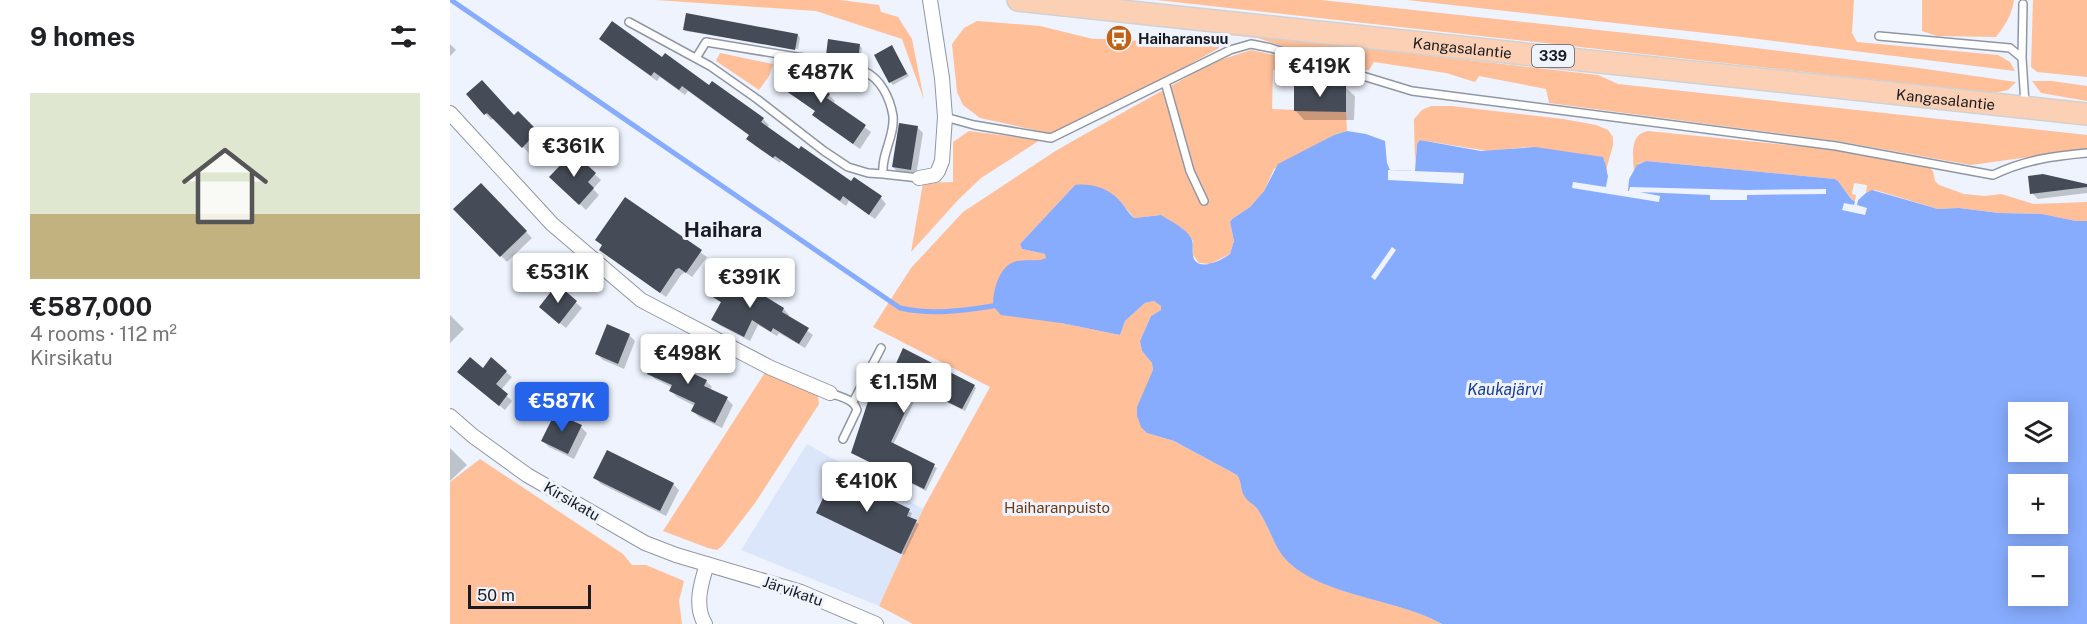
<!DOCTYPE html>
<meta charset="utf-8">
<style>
:root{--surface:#fff;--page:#f2f2f2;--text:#202124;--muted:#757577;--accent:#2563eb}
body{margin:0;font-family:"Public Sans",sans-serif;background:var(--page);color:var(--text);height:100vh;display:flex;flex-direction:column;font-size:22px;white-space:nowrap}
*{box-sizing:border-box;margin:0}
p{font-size:20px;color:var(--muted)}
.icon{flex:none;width:33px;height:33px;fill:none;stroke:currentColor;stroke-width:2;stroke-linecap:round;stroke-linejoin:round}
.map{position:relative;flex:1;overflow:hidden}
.side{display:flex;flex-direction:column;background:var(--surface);width:450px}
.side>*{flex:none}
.controls{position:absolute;left:1558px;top:402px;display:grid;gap:12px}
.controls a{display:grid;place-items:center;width:60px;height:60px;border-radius:0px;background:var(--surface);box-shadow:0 3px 15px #0003;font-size:30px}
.scale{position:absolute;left:18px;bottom:15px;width:123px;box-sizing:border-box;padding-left:6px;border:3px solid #191b20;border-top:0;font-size:16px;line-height:21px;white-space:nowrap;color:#191b20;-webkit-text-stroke:4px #eef3fe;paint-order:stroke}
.price{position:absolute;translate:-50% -51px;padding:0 14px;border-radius:6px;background:#fff;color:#222;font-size:20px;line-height:39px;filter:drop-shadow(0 2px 3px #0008)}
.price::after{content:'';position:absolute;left:50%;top:36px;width:18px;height:14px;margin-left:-9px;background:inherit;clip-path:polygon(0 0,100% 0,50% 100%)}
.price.selected{background:var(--accent);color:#fff}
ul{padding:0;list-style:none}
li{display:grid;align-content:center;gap:12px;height:318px;padding:0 30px}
li span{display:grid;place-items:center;height:186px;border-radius:0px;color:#555}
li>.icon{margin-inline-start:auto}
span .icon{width:108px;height:108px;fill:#fffc;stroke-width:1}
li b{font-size:26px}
h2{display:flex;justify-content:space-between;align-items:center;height:72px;padding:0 30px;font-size:26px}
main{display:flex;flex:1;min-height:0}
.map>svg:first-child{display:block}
</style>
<main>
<section class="side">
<h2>9 homes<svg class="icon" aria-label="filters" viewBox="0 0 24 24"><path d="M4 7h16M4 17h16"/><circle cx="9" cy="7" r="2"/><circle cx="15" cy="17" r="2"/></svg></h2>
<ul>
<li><span style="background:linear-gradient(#dfe7d0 65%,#c2b280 0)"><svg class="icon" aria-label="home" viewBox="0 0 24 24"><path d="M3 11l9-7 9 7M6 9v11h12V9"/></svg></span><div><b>€587,000</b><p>4 rooms · 112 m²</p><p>Kirsikatu</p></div></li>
</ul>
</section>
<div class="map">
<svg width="1637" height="624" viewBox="0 0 1637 624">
<rect width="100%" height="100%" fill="#eef3fe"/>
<path fill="#dce6fb" d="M 357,444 L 473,509 L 429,606 L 291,550 Z"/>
<path fill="#febf99" d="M 206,0 L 390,0 L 429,5 L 431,12 L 448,17 L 462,39 L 474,100 L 452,39 L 366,11 Z
M 707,0 L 871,0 L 1232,39 L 1469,68 L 1566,82 L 1558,90 L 1544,93 Z
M 957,0 L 1404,0 L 1402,33 L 1407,42 L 1548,55 L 1560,62 L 1565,71 L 1292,37 Z
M 1472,0 L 1564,0 C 1562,14 1555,26 1546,37 L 1487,36 L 1472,31 Z
M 1583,0 L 1637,0 L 1637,77 L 1587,72 L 1581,67 Z
M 527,21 L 590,26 L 643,39 L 663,39 L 663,43 L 672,44 L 673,40 C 690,42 704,39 721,38 C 737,37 752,39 768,41 L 769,48 L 701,86 L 603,134 L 530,118 L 513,105 L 507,92 L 502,44 L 514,28 Z
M 774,32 L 1148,75 L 1168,84 L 1637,135 L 1637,152 L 1601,154 L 1521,165 L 1387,141 L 1099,103 L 1096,89 L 1029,76 L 1025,82 L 996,73 L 924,62 L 919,70 L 907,71 L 808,38 L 778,35 Z
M 801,50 L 825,55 L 879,73 L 823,70 L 822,109 L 896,112 L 897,131 L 884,135 L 824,169 L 814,191 L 800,207 L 782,219 L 780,222 L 784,241 L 780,254 L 760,264 L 749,263 L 743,255 L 743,241 L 733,229 L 711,215 L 684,218 L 669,200 L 625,185 L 570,244 L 572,249 L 595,254 L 597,256 L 595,259 L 592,260 L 611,323 L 670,335 L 675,321 L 695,303 L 704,301 L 711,306 L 711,310 L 701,316 L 690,341 L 692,351 L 702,363 L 703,370 L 697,433 L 724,441 L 787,475 C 791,481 790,487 793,493 C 796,499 804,504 808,510 C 818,524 822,542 833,555 C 865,596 947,598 992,624 L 463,624 L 429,606 L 473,509 L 540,387 L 423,327 L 461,268 L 513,212 L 607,150 L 681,108 L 764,62 Z
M 270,53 L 323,64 L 319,76 L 309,90 L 266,61 Z
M 1582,81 L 1602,81 L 1637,86 L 1637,101 L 1591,93 Z
M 981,106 L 1002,106 L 1113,119 L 1146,125 L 1158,130 L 1163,137 L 1163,145 L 1155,174 L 1155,160 L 1079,147 L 1038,151 L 970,140 L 967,144 L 965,162 L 964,119 L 972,110 Z
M 519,131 L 590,140 L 531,178 L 508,200 L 461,252 L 473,183 L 503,182 L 503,142 Z
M 1198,131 L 1377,149 L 1480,168 L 1483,171 L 1485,181 L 1489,185 L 1514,194 L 1535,196 L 1551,194 L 1584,204 L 1637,202 L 1637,221 L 1626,221 L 1592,214 L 1549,213 L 1509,208 L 1488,209 L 1425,190 L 1416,193 L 1417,185 L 1404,183 L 1402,194 L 1406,195 L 1405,201 L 1401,199 L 1388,181 L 1385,179 L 1196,161 L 1188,164 L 1184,171 C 1183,157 1179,134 1198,131 Z
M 316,371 L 367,391 L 369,404 L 305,503 L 272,546 L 267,550 L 258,548 L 213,531 Z
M 30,459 L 173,554 L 182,565 L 196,565 L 234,581 L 229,601 L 232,624 L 0,624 L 0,482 Z"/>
<path fill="#87acfd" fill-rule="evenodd" d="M 897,131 L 916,134 L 935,141 L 937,163 L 940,170 L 965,171 L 967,144 L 970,140 L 1031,151 L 1085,147 L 1153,157 C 1162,179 1149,177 1178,181 L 1187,165 L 1196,161 L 1385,179 L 1388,181 L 1401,199 L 1406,202 L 1416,193 L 1422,190 L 1488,209 L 1509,208 L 1549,213 L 1592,214 L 1626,221 L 1637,221 L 1637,624 L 992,624 C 947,598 864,596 832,555 C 822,541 818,524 808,510 C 805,505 798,502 795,497 C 790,491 792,482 787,475 L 724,441 L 697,433 L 691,427 L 687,416 L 687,407 L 703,370 L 702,363 L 692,351 L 690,341 L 701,316 L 711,310 L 711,306 L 704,301 L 695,303 L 675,321 L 670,335 L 611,323 L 551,315 L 543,306 C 543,290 549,265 567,261 C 577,259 588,262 596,258 L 595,254 L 572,249 L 570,244 L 625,185 C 641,183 658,188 669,200 C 675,206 678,213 684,218 L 711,215 C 720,221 736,228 741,238 C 744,243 742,250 743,256 C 747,273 772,260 780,254 L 784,241 L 780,222 L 782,219 L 800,207 L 814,191 L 828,164 L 884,135 ZM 1569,412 L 1608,412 L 1608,452 L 1569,452 ZM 1569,484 L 1608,484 L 1608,524 L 1569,524 ZM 1569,556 L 1608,556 L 1608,596 L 1569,596 Z"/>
<path fill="#eef3fe" d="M 938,170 L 1014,173 L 1013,184 L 938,180 Z
M 1158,176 L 1179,179 L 1178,191 L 1179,191 L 1180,187 L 1296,190 L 1376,189 L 1376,194 L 1297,195 L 1297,200 L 1260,200 L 1260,195 L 1190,192 L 1210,196 L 1209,202 L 1122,188 L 1123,182 L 1156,187 Z
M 1409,196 L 1407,205 L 1417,208 L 1415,215 L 1392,210 L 1394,203 L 1404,205 L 1406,198 Z
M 942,247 L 946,250 L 925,280 L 921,277 Z"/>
<path fill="#0003" d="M 237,15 L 348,35 L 350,38 L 348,49 L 235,31 Z
M 0,44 L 6,50 L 0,56 Z
M 157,45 L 212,59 L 313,119 L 319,125 L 317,128 L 349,151 L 402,183 L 431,198 L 436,204 L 425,219 L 399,201 L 396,206 L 331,160 L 330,163 L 304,145 L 300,136 L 238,91 L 235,95 L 210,77 L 207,81 Z
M 409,45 L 412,48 L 410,62 L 380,57 L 378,54 Z
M 442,47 L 459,76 L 443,85 L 440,82 Z
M 339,67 L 379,95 L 385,101 L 383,104 L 421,132 L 410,149 L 370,121 L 364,115 L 366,112 L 328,83 Z
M 895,87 L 905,96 L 904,120 L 854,120 L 845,110 Z
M 18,94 L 64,117 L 68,113 L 93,138 L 79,153 L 44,118 L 41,120 Z
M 467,127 L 473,133 L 466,176 L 449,173 L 443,167 Z
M 123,154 L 151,180 L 143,189 L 149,195 L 136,210 L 101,177 Z
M 31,185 L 82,238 L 57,262 L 6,209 Z
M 1637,185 L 1637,193 L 1588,199 L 1582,193 Z
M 176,199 L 257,257 L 242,277 L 235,272 L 231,275 L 216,297 L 151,250 Z
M 107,286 L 132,308 L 116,328 L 97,313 Z
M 258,293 L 334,309 L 339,315 L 338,317 L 363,335 L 355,348 L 329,333 L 327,336 L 308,325 L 300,341 L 269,325 L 263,319 L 272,303 Z
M 0,315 L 14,329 L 0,343 Z
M 179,335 L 185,341 L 174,369 L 153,360 L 147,354 Z
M 234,361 L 240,367 L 238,372 L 256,381 L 262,387 L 260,390 L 277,399 L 283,405 L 272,428 L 249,417 L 243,411 L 245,406 L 227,397 L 221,391 L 223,388 L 205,379 L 199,373 Z
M 33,370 L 56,372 L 62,377 L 51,390 L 62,401 L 55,410 L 14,377 Z
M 440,379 L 524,386 L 526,388 L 515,411 L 470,389 L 443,445 L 487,468 L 476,491 L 403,453 Z
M 106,415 L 131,427 L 137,433 L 124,459 L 99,447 L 93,441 Z
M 0,448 L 17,465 L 0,481 Z
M 386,475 L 462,513 L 460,519 L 469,524 L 454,555 L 368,513 Z
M 145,478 L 223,484 L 229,490 L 216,516 L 151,484 Z"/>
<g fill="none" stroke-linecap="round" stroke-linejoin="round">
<path stroke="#87acfd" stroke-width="5" d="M 1,0 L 450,308 C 481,315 511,311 543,306"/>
</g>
<path fill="#464c57" d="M 236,13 L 348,34 L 345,50 L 233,30 Z
M 162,21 L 212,57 L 215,53 L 259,85 L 262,81 L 314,118 L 311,122 L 349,149 L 351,146 L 401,181 L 404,177 L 432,196 L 419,215 L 393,196 L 390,201 L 325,156 L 323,158 L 296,139 L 299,135 L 232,86 L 229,90 L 204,72 L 201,76 L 149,39 Z
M 378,39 L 410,44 L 408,60 L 376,55 Z
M 442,45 L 457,74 L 439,83 L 424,55 Z
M 339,65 L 380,94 L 377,98 L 416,125 L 403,144 L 362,115 L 365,111 L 326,84 Z
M 32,80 L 64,115 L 68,111 L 88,131 L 72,148 L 37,113 L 34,115 L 16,94 Z
M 844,85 L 896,86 L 896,112 L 844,111 Z
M 449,123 L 468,126 L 461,170 L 442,167 Z
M 123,152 L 146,173 L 138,182 L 144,188 L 129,205 L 99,177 Z
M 1593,174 L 1637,184 L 1637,187 L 1580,194 L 1578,176 Z
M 31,183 L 77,231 L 50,257 L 3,209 Z
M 175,197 L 252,250 L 236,273 L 229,268 L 226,269 L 210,293 L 149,250 L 152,245 L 145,240 Z
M 270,269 L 334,308 L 332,312 L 359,328 L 349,344 L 323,328 L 321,332 L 302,320 L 294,337 L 261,320 L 271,302 L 256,293 Z
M 107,284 L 127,301 L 109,324 L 89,307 Z
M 157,324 L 180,334 L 168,364 L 145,354 Z
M 210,348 L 235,360 L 231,368 L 257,380 L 254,386 L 278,397 L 265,423 L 241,411 L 245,403 L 219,391 L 222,385 L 197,374 Z
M 453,348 L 525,385 L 512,409 L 467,387 L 441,442 L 485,464 L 474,489 L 401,453 L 428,371 L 440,377 Z
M 20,357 L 33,368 L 41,357 L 57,371 L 46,384 L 58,394 L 49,406 L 7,372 Z
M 105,413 L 132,425 L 118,454 L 91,441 Z
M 157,450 L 224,483 L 210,511 L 143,478 Z
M 385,473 L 460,509 L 457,516 L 467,520 L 451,554 L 366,513 Z"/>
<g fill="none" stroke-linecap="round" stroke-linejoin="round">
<defs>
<path id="lane" d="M 179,22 L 260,66 L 307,99 L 374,151 L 398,167 L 418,173 L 433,174
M 1429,36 L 1560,48 L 1572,58 L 1575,104
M 246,58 L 256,42 C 286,47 316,52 347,57 C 369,60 394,61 414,71 C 431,79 440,98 443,116 C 445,136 431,154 433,174 L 469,178
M 1572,58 L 1573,4
M 715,82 L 740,171 L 754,201
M 495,117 L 524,125 L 601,138 L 780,50 L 801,44 L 821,48 L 962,91 L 1386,146 L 1543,175 C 1574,160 1603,156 1637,153
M 380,393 C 390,397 404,399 407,410 L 393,439
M 403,402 L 431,348"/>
<path id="street" d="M 0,113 L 102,224 L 191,300 L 321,368 L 380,393
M 469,178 L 485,175 L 488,171 L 492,161 L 495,117 L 492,78 L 480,0
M 0,416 L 23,436 L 77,475 L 195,543 L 226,555 L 351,592 L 426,624
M 255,624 C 244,606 251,583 257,564"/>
<g id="primary">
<path id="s1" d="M 568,0 L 1637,114"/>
</g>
</defs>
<use href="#lane" stroke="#9097a4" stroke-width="10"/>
<use href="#street" stroke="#9097a4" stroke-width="16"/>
<use href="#primary" stroke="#d1d1d2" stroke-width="24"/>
<use href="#lane" stroke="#fff" stroke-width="7"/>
<use href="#street" stroke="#fff" stroke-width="14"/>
<use href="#primary" stroke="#fcd0b5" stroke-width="21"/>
</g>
<defs>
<symbol id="bus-disc" viewBox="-11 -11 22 22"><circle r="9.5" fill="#c06216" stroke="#eef3fe"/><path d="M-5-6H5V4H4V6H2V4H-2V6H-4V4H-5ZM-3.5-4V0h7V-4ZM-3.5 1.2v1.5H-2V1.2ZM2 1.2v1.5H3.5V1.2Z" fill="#fff"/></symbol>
</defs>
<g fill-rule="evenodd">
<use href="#bus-disc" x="654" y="23" width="30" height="30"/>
</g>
<g text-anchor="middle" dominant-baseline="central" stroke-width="6" stroke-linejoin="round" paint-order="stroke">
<rect fill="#eef3fe" stroke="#595c63" stroke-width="1.5" x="1082" y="45" width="42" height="22" rx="4.5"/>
<g font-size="14" font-weight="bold" fill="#191b20">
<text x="1103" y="56">339</text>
</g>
<g font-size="15" font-weight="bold" fill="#191b20" stroke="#eef3fe" text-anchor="start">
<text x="688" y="38">Haiharansuu</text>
</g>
<g font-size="15" fill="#191b20" stroke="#eef3fe">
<text stroke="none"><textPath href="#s1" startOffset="447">Kangasalantie</textPath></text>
<text stroke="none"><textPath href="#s1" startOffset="933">Kangasalantie</textPath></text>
<text transform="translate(122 501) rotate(30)">Kirsikatu</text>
<text transform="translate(343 591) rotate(19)">Järvikatu</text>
</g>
<g font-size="15" fill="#6f380f" stroke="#eef3fe">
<text x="607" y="507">Haiharanpuisto</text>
</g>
<g font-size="16" font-style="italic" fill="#193b95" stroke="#eef3fe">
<text x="1055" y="389">Kaukajärvi</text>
</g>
<g font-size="21" font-weight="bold" fill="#191b20" stroke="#eef3fe">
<text x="273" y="229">Haihara</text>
</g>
</g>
</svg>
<div class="controls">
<a><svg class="icon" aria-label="layers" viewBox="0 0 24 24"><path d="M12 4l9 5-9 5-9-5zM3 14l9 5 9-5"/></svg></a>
<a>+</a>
<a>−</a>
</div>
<div class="scale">50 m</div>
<b class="price" style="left:870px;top:98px">€419K</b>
<b class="price" style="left:371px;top:104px">€487K</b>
<b class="price" style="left:124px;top:178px">€361K</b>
<b class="price" style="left:108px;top:304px">€531K</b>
<b class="price" style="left:300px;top:309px">€391K</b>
<b class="price" style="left:238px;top:385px">€498K</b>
<b class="price" style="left:454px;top:414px">€1.15M</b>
<b class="price selected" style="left:112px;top:433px">€587K</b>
<b class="price" style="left:417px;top:513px">€410K</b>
</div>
</main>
